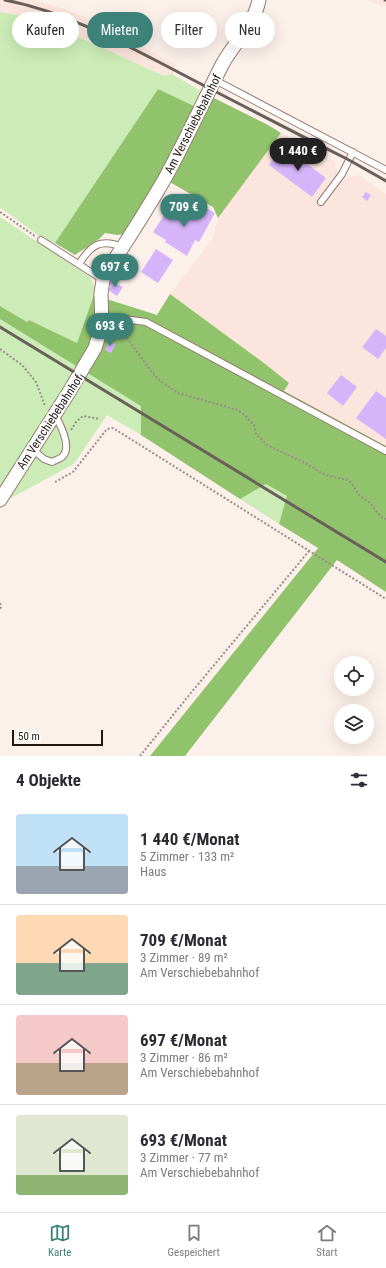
<!DOCTYPE html>
<html lang="de">
<meta charset="utf-8">
<style>
:root{--surface:#fff;--page:#f2f2f3;--text:#2b2b33;--muted:#7c7c81;--line:#e1e1e2;--accent:#3c8279}
body{margin:0;font-family:"Roboto Condensed",sans-serif;background:var(--page);color:var(--text);height:100vh;display:flex;flex-direction:column;font-size:15px;white-space:nowrap}
*{box-sizing:border-box;margin:0}
p{font-size:13px;color:var(--muted)}
.icon{flex:none;width:22px;height:22px;fill:none;stroke:currentColor;stroke-width:2;stroke-linecap:round;stroke-linejoin:round}
.map{position:relative;height:756px;overflow:hidden}
.sheet{display:flex;flex-direction:column;background:var(--surface);flex:1}
.sheet>*{flex:none}
.banner{position:absolute;left:12px;top:12px;width:362px;height:36px;display:flex;gap:8px}
.buttons{position:absolute;left:334px;top:656px;display:grid;gap:8px}
.buttons a{display:grid;place-items:center;width:40px;height:40px;border-radius:50%;background:var(--surface);box-shadow:0 4px 16px #0002;font-size:20px}
.scale{position:absolute;left:12px;bottom:10px;width:91px;box-sizing:border-box;padding-left:4px;border:2px solid #211713;border-top:0;font-size:11px;line-height:14px;white-space:nowrap;color:#211713;-webkit-text-stroke:3px #fff;paint-order:stroke}
.price{position:absolute;translate:-50% -34px;padding:0 9px;border-radius:14px;background:var(--accent);color:#fff;font-size:13px;line-height:26px;filter:drop-shadow(0 1px 2px #0008)}
.price::after{content:'';position:absolute;left:50%;top:24px;width:12px;height:9px;margin-left:-6px;background:inherit;clip-path:polygon(0 0,100% 0,50% 100%)}
.price.on{background:#222;color:#fff}
ul{padding:0;list-style:none}
li{display:flex;align-items:center;gap:12px;height:100px;padding:0 16px}
li+li{border-top:1px solid var(--line)}
li span{display:grid;place-items:center;flex:none;width:112px;height:80px;border-radius:4px;color:#555}
li>.icon{margin-inline-start:auto}
span .icon{width:48px;height:48px;fill:#fffc;stroke-width:1}
li b{font-size:17px}
h2{display:flex;justify-content:space-between;align-items:center;height:48px;padding:0 16px;font-size:17px}
.chip{padding:0 14px;border-radius:18px;background:var(--surface);box-shadow:0 4px 16px #0002;font-size:14px;line-height:36px}
.chip.on{background:var(--accent);color:#fff}
.menu{display:flex;justify-content:space-around;align-items:center;height:56px;border-top:1px solid var(--line);background:var(--surface);font-size:11px;color:var(--muted)}
.menu a{display:grid;justify-items:center;gap:2px}
.menu .on{color:var(--accent)}
.map>svg:first-child{display:block}
</style>
<div class="map">
<svg width="386" height="756" viewBox="0 0 386 756">
<rect width="100%" height="100%" fill="#fcf0eb"/>
<path fill="#fce5dc" d="M 0,0 L 32,0 L 64,9 L 96,22 L 177,65 L 172,74 L 164,76 L 39,19 L 0,12 Z
M 365,0 L 386,0 L 386,6 Z
M 281,133 L 335,161 L 337,170 L 346,177 L 360,175 L 386,194 L 386,446 L 284,391 L 289,383 L 264,363 L 170,294 L 213,238 L 218,218 Z"/>
<path fill="#cbecb6" d="M 0,12 L 39,19 L 164,76 L 172,74 L 206,94 L 196,107 L 158,89 L 55,243 L 47,242 L 8,213 L 0,208 Z
M 0,217 L 90,277 L 94,285 L 94,295 L 77,343 L 29,320 L 27,322 L 0,306 Z
M 0,319 L 142,406 L 141,435 L 107,415 L 74,464 L 0,504 Z
M 266,484 L 288,496 L 279,524 L 240,499 Z"/>
<path fill="#91c36c" d="M 158,89 L 196,107 L 206,94 L 268,125 L 281,133 L 218,218 L 213,207 L 168,181 L 126,234 L 117,235 L 105,233 L 99,239 L 75,255 L 55,243 Z
M 170,294 L 264,363 L 289,383 L 284,391 L 386,446 L 386,592 L 337,560 L 185,756 L 150,756 L 318,548 L 279,524 L 287,496 L 266,484 L 240,499 L 141,435 L 141,406 L 0,319 L 0,306 L 27,322 L 29,320 L 77,343 L 94,295 L 157,315 Z"/>
<path fill="#d6b4fa" d="M 283,146 L 326,178 L 312,197 L 269,165 Z
M 366,192 L 371,195 L 367,201 L 362,197 Z
M 199,204 L 215,213 L 199,242 L 195,240 L 187,256 L 165,242 L 166,240 L 153,232 L 169,208 L 175,212 L 177,209 L 192,217 Z
M 156,249 L 173,260 L 158,283 L 141,272 Z
M 110,281 L 123,287 L 117,296 L 108,290 L 111,286 L 108,285 Z
M 376,329 L 386,336 L 386,348 L 378,359 L 362,347 Z
M 109,341 L 116,344 L 111,353 L 105,350 Z
M 341,375 L 357,387 L 343,406 L 327,393 Z
M 376,391 L 386,398 L 386,439 L 356,418 Z"/>
<g fill="none" stroke-linecap="round" stroke-linejoin="round">
<defs>
<path id="service" d="M 215,80 L 386,170
M 321,202 L 342,174 L 353,152
M 41,240 L 103,280
M 79,264 C 91,245 100,238 123,247
M 102,316 L 146,322 L 386,451
M 32,449 L 44,459 L 52,462 C 55,460 61,459 63,456 C 72,446 60,424 55,415"/>
<path id="minor" d="M 0,500 L 69,392 L 95,348 L 102,325 L 101,294 L 103,280 L 107,271 C 127,241 146,211 164,180 C 185,142 203,102 223,63 C 235,42 254,25 259,0"/>
</defs>
<use href="#service" stroke="#967b71" stroke-width="8"/>
<use href="#minor" stroke="#967b71" stroke-width="15"/>
<path stroke="#988d89" stroke-width="2" stroke-dasharray="2 2" stroke-linecap="butt" d="M 0,212 L 35,236
M 120,328 L 151,371 L 160,381 L 178,393 L 237,410 L 245,415 L 254,425 L 256,434 L 267,445 L 307,464 L 325,475 L 348,480 L 352,484 L 358,494 L 370,503 L 381,517 L 386,519
M 0,349 L 22,365 L 36,382 L 45,406
M 71,430 L 76,422 L 83,416 L 100,419
M 55,482 L 73,472 L 107,429 L 113,428 L 386,599
M 0,603 L 1,606 L 0,610
M 140,756 L 190,694 L 309,551"/>
<use href="#service" stroke="#fff" stroke-width="6"/>
<use href="#minor" stroke="#fff" stroke-width="13"/>
<path stroke="#6a5f5b" stroke-width="3" d="M 5,0 C 67,12 122,43 178,72 C 235,102 292,131 349,160 L 386,181
M 385,0 L 386,0
M 0,327 L 386,562"/>
</g>
<g text-anchor="middle" dominant-baseline="central" stroke-width="4" stroke-linejoin="round" paint-order="stroke">
<g font-size="12" fill="#211713" stroke="#fff">
<text transform="translate(193 124) rotate(-63)">Am Verschiebebahnhof</text>
<text transform="translate(50 422) rotate(-57)">Am Verschiebebahnhof</text>
</g>
</g>
</svg>
<div class="buttons">
<a><svg class="icon" aria-label="locate" viewBox="0 0 24 24"><circle cx="12" cy="12" r="6"/><path d="M12 2v4M12 18v4M2 12h4M18 12h4"/></svg></a>
<a><svg class="icon" aria-label="layers" viewBox="0 0 24 24"><path d="M12 4l9 5-9 5-9-5zM3 14l9 5 9-5"/></svg></a>
</div>
<div class="scale">50 m</div>
<b class="price on" style="left:298px;top:172px">1 440 €</b>
<b class="price" style="left:184px;top:228px">709 €</b>
<b class="price" style="left:115px;top:288px">697 €</b>
<b class="price" style="left:110px;top:347px">693 €</b>
<div class="banner">
<a class="chip">Kaufen</a>
<a class="chip on">Mieten</a>
<a class="chip">Filter</a>
<a class="chip">Neu</a>
</div>
</div>
<section class="sheet">
<h2>4 Objekte<svg class="icon" aria-label="filters" viewBox="0 0 24 24"><path d="M4 7h16M4 17h16"/><circle cx="9" cy="7" r="2"/><circle cx="15" cy="17" r="2"/></svg></h2>
<ul>
<li><span style="background:linear-gradient(#bfe0f5 65%,#9aa5b1 0)"><svg class="icon" aria-label="home" viewBox="0 0 24 24"><path d="M3 11l9-7 9 7M6 9v11h12V9"/></svg></span><div><b>1 440 €/Monat</b><p>5 Zimmer · 133 m²</p><p>Haus</p></div></li>
<li><span style="background:linear-gradient(#ffd9b3 60%,#7fa58c 0)"><svg class="icon" aria-label="home" viewBox="0 0 24 24"><path d="M3 11l9-7 9 7M6 9v11h12V9"/></svg></span><div><b>709 €/Monat</b><p>3 Zimmer · 89 m²</p><p>Am Verschiebebahnhof</p></div></li>
<li><span style="background:linear-gradient(#f6c9c9 60%,#b9a48a 0)"><svg class="icon" aria-label="home" viewBox="0 0 24 24"><path d="M3 11l9-7 9 7M6 9v11h12V9"/></svg></span><div><b>697 €/Monat</b><p>3 Zimmer · 86 m²</p><p>Am Verschiebebahnhof</p></div></li>
<li><span style="background:linear-gradient(#dfe7d0 75%,#8fb573 0)"><svg class="icon" aria-label="home" viewBox="0 0 24 24"><path d="M3 11l9-7 9 7M6 9v11h12V9"/></svg></span><div><b>693 €/Monat</b><p>3 Zimmer · 77 m²</p><p>Am Verschiebebahnhof</p></div></li>
</ul>
</section>
<nav class="menu">
<a class="on"><svg class="icon" aria-label="map" viewBox="0 0 24 24"><path d="M3 6l6-2 6 2 6-2v14l-6 2-6-2-6 2zM9 4v14M15 6v14"/></svg>Karte</a>
<a><svg class="icon" aria-label="saved" viewBox="0 0 24 24"><path d="M7 4h10v16l-5-4-5 4z"/></svg>Gespeichert</a>
<a><svg class="icon" aria-label="home" viewBox="0 0 24 24"><path d="M3 11l9-7 9 7M6 9v11h12V9"/></svg>Start</a>
</nav>
